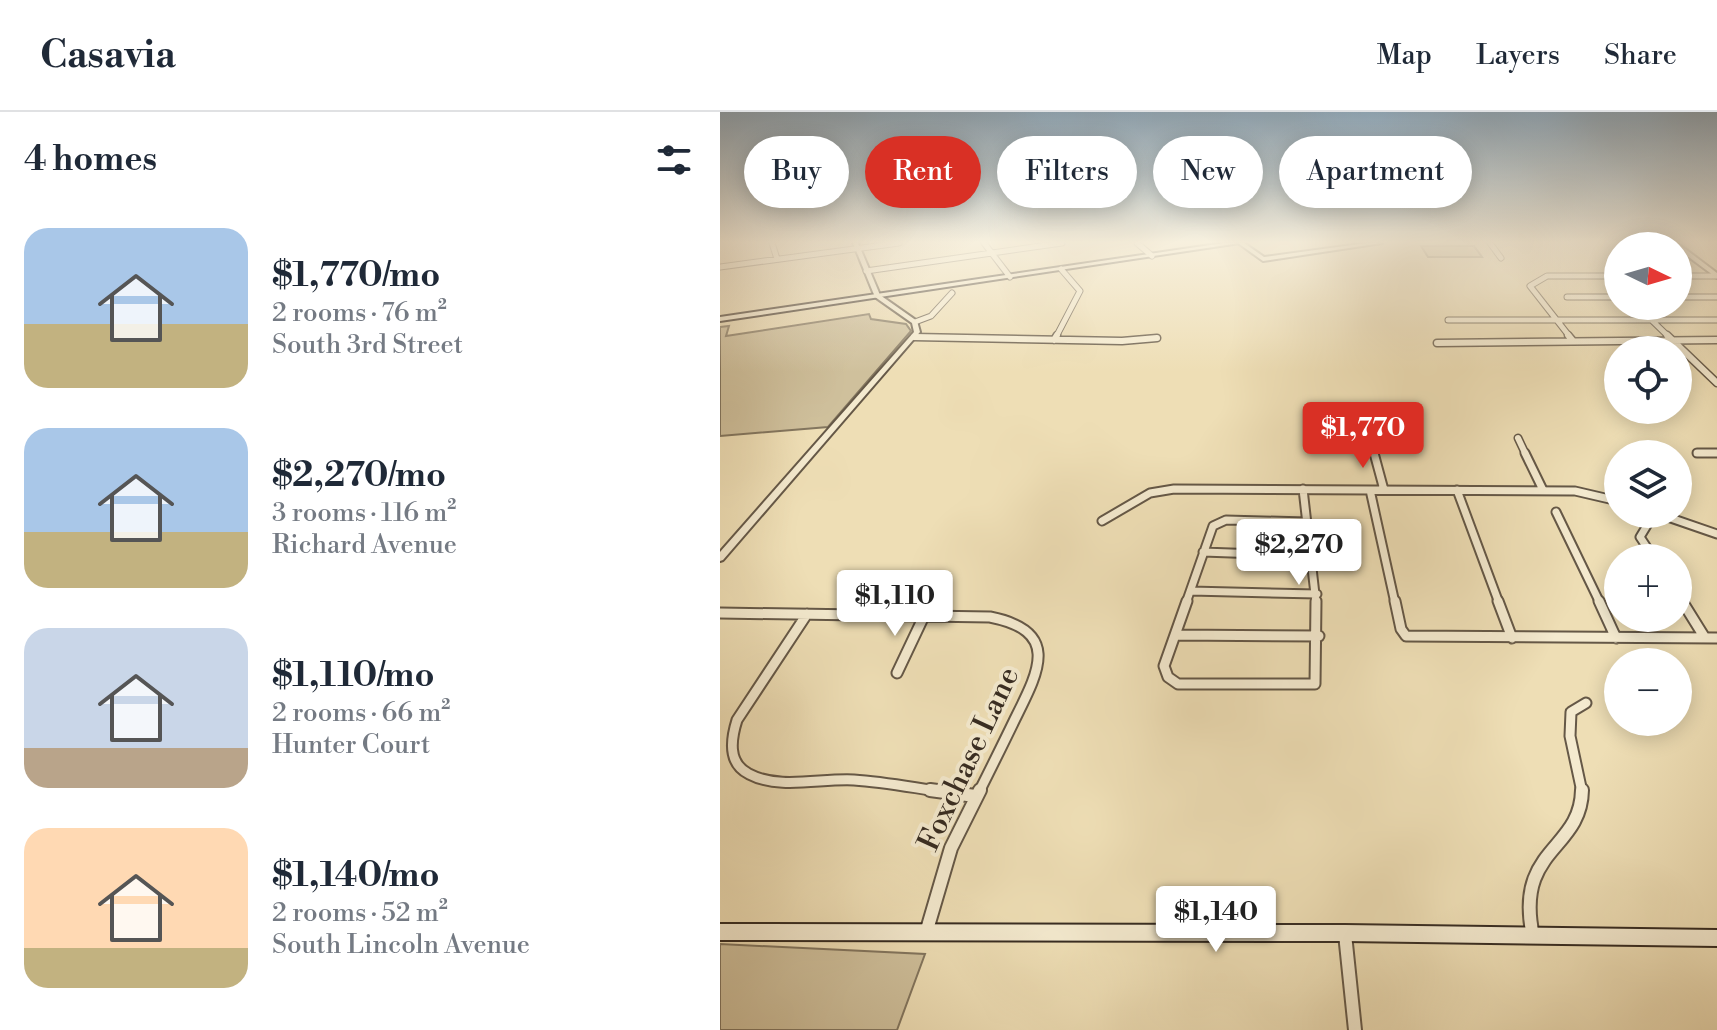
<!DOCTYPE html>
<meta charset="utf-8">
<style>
:root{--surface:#fff;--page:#f6f6f7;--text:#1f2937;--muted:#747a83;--line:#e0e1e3;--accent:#d93025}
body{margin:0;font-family:"Libre Bodoni",serif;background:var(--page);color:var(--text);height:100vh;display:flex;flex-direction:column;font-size:30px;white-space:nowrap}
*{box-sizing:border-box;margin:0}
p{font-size:26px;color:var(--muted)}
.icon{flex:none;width:44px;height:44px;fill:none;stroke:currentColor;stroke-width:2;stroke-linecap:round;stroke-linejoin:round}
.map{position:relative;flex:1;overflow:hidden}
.drawer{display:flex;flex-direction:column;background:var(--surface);width:720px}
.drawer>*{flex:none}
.guide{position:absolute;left:24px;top:24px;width:760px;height:72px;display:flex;gap:16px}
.needle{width:52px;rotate:95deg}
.tools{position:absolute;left:884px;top:120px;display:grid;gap:16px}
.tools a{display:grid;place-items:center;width:88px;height:88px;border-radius:50%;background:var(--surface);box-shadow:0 4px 20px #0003;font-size:40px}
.price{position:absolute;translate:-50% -68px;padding:0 18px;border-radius:8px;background:#fff;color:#222;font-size:26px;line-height:52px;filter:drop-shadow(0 2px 4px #0008)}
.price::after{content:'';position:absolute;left:50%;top:48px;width:24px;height:18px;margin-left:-12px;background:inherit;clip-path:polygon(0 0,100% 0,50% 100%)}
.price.selected{background:var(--accent);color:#fff}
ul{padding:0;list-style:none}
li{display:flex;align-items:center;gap:24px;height:200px;padding:0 24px}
li span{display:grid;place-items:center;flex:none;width:224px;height:160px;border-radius:24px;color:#555}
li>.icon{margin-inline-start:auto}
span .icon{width:96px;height:96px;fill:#fffc;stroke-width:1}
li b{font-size:34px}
h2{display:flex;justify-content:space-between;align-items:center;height:96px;padding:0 24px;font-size:34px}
.pill{padding:0 28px;border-radius:36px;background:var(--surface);box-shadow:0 4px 20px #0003;font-size:28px;line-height:72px}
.pill.selected{background:var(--accent);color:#fff}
header{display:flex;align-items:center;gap:48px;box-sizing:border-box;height:112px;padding:0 40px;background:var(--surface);border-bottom:2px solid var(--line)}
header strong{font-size:38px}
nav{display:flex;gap:44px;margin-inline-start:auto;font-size:28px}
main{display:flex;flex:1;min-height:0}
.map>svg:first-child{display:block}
</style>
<header>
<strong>Casavia</strong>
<nav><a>Map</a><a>Layers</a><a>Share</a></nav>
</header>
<main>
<section class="drawer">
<h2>4 homes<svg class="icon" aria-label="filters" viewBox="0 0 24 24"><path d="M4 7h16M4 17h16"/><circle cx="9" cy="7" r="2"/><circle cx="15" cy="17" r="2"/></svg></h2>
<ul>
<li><span style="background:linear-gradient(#a9c7e8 60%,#c2b280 0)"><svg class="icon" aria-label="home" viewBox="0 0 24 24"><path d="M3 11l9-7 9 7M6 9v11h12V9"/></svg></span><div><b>$1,770/mo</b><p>2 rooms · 76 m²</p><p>South 3rd Street</p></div></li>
<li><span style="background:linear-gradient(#a9c7e8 65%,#c2b280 0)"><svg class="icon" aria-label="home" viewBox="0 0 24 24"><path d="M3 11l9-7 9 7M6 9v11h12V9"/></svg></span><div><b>$2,270/mo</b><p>3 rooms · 116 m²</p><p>Richard Avenue</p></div></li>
<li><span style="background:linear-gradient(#c9d6e8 75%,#b9a48a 0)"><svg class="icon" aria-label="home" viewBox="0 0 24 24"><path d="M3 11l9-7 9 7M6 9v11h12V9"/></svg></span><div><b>$1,110/mo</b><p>2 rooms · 66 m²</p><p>Hunter Court</p></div></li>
<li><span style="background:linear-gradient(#ffd9b3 75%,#c2b280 0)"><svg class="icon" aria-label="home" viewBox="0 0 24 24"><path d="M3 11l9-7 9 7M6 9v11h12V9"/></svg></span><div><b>$1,140/mo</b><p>2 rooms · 52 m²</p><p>South Lincoln Avenue</p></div></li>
</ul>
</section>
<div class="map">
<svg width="997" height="918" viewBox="0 0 997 918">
<rect width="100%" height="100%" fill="#eedeb5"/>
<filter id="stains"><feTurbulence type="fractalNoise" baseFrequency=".0025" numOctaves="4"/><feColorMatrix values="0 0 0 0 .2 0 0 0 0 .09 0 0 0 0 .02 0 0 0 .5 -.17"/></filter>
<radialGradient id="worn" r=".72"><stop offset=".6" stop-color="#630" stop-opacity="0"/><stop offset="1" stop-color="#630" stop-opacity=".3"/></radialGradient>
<path fill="#cfc09c" stroke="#83765f" stroke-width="2" d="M 701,134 L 754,134 L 762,145 L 708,145 Z
M 149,202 L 151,207 L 186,212 L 191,219 L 108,315 L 0,324 L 0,215 L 9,214 L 6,224 Z
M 0,832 L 205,842 L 177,918 L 0,918 Z"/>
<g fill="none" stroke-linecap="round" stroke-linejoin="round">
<defs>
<path id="minor-far4" d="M 52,131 L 57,147
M 264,131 L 290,165
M 417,131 L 432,144
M 770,131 L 781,146
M 0,155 L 179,131
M 146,159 L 342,131
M 958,164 L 997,164
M 847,185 L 898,185
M 958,185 L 997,185
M 917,194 L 949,225
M 728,208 L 997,208
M 195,210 L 211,204 L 232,181
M 194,225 L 197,225
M 336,225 L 360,179 L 341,157
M 850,225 L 810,174 L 827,164 L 898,164"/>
<path id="minor-far3" d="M 848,223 L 853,229
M 947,223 L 997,271
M 194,225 L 402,229 L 437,226
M 334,228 L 337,223
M 717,231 L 997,228
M 798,326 L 806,343
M 652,331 L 655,343
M 977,341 L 997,341"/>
<path id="minor-far2" d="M 654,341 L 664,378
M 805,341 L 823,378
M 977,341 L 997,341
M 583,377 L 596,491
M 650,378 L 675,491
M 737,378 L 779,491
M 836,400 L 880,491
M 934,402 L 920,425 L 934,446
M 939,402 L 997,422
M 382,409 L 430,381 L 454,377 L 855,379 L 898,389
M 483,440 L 592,444
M 471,479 L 597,482
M 958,484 L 963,491
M 466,491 L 493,414 L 506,408 L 587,410"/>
<path id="minor-far1" d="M 467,489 L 444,554 L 448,565 L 458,572 L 595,572 L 596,489
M 675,489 L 681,517 L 686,524 L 997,526
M 778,489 L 792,526
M 879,489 L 896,526
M 962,489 L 985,526
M 0,501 L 270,505 C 341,519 319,559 295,607 C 283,632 271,656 259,680
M 87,502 L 17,608 C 11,627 7,651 29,662 C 59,678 101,666 134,668 C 164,670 195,676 225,680
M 455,523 L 599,524
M 177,561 L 204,504
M 862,680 L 850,624 L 851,600 L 866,591"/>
<path id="minor" d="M 210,678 L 255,684
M 206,821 L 231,736 L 260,678
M 625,822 L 635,918
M 813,824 C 794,736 861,739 862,678"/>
<path id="tertiary" d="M 133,131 L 138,131 L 160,183 L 197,209 L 200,220 L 3,448 L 0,449 L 0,440 L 194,220 L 192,211 L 155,185 Z
M 518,131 L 524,131 L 544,145 L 647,131 L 662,131 L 543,149 Z
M 956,133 L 960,133 L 997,161 L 997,166 L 958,137 Z"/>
<path id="secondary" d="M 504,131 L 520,131 L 0,209 L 0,205 Z
M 0,812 L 625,813 L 997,818 L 997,834 L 625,829 L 0,828 Z"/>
</defs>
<use href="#minor-far4" stroke="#655847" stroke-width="7"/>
<use href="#minor-far3" stroke="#655847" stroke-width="9"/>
<use href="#minor-far2" stroke="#655847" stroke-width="11"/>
<use href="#minor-far1" stroke="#655847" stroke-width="13"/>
<use href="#minor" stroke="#655847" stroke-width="16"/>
<use href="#tertiary" stroke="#655847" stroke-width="4"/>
<use href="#secondary" stroke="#372c22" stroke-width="4"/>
<use href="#minor-far4" stroke="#f4eacf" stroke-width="5"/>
<use href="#minor-far3" stroke="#f4eacf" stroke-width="6"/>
<use href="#minor-far2" stroke="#f4eacf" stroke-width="7"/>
<use href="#minor-far1" stroke="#f4eacf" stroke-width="9"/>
<use href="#minor" stroke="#f4eacf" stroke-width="12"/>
<use href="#tertiary" fill="#f4eacf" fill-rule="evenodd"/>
<use href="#secondary" fill="#f4eacf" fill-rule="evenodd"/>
</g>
<linearGradient id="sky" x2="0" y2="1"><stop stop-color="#91acc0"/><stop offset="0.5" stop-color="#f7f0de"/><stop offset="1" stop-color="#f7f0de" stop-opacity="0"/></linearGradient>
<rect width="997" height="260" fill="url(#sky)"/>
<g text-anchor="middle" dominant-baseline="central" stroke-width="8" stroke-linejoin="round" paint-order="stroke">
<g font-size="30" fill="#372c22" stroke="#f4eacf">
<text transform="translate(249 647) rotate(-65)">Foxchase Lane</text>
</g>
</g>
<rect width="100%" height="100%" filter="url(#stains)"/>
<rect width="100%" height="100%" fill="url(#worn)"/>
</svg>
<div class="tools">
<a><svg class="needle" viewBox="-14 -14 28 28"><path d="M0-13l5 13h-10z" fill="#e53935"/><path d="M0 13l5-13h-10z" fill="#747a83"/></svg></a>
<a><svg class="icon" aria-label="locate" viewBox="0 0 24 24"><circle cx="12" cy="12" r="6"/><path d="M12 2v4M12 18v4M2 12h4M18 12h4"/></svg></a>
<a><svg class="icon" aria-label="layers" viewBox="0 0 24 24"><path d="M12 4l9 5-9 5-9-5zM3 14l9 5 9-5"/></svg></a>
<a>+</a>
<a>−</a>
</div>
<b class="price selected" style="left:643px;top:358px">$1,770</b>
<b class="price" style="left:579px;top:475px">$2,270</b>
<b class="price" style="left:175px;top:526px">$1,110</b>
<b class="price" style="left:496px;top:842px">$1,140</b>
<div class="guide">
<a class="pill">Buy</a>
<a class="pill selected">Rent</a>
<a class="pill">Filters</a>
<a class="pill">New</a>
<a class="pill">Apartment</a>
</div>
</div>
</main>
